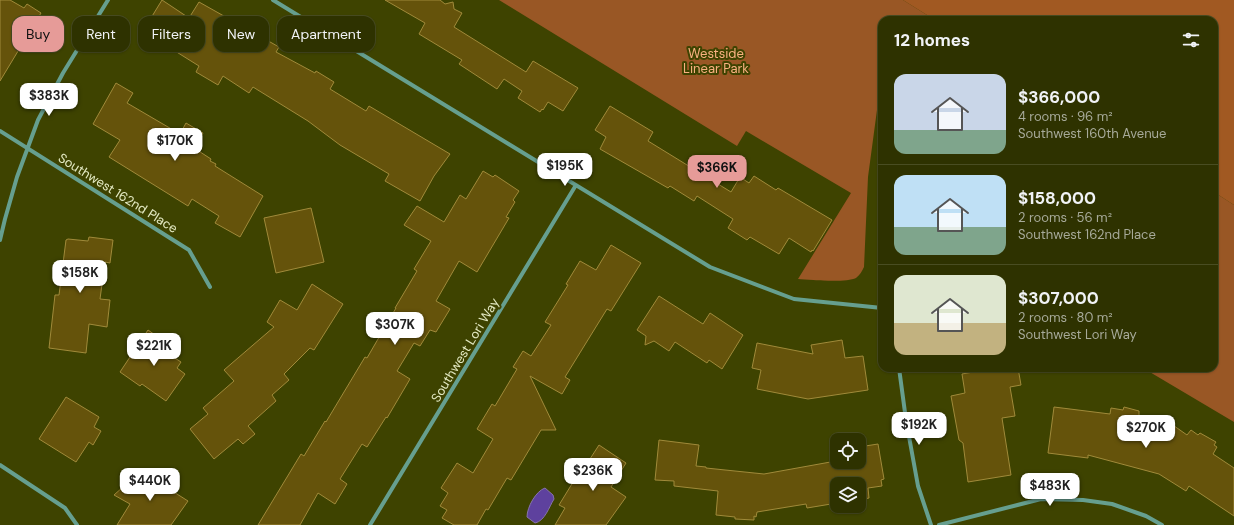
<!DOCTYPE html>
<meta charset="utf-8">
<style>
:root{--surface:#2e3200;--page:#3a3e0f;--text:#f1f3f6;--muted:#a7aa99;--line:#494d22;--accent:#e69b98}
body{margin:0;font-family:"DM Sans",sans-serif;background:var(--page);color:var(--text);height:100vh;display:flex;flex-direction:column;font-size:15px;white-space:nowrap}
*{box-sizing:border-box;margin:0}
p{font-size:13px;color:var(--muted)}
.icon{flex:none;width:22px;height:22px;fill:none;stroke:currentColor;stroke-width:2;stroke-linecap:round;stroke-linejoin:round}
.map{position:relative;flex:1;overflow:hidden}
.side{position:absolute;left:878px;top:16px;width:340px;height:356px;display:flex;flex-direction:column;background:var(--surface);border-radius:12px;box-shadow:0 1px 3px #0004,0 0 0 1px var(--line)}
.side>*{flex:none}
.hud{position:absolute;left:12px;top:16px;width:380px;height:36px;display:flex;gap:8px}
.controls{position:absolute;left:830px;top:433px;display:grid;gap:8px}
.controls a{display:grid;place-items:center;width:36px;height:36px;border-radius:8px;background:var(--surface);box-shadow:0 1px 3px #0004,0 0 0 1px var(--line);font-size:20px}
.price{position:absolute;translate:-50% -34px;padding:0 9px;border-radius:8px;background:#fff;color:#222;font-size:13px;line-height:26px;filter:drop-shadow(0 1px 2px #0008)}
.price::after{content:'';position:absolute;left:50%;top:24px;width:12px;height:9px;margin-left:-6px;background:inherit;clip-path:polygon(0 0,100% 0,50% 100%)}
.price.on{background:var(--accent);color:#111}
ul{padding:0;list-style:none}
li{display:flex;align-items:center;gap:12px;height:100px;padding:0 16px}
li+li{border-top:1px solid var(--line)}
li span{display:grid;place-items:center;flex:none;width:112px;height:80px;border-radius:12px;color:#555}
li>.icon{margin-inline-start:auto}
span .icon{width:48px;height:48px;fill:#fffc;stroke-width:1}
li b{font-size:17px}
h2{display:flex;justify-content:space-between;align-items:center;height:48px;padding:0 16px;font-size:17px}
.tag{padding:0 14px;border-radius:12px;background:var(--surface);box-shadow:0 1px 3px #0004,0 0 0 1px var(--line);font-size:14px;line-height:36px}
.tag.on{background:var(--accent);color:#111}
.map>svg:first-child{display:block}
</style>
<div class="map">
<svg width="1234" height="525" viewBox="0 0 1234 525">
<rect width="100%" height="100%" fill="#3e4300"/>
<path fill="#995725" d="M 499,0 L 903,0 L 935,20 L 882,20 L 882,97 L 879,95 L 868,177 L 864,267 C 862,271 860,275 856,278 C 846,283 811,280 798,279 L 851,193 L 746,131 L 737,146 Z
M 1214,192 L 1234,205 L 1234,422 L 1143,368 L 1214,368 Z"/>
<path fill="#a15922" d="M 903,0 L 1234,0 L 1234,205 L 1214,192 L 1214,20 L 935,20 Z"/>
<path fill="#5e419e" stroke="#8674a9" d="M 545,488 L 553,495 L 554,499 C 549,507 545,521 535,523 L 527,517 C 527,507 536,491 545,488 Z"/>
<path fill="#65530b" stroke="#a08a3a" d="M 0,0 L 10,0 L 24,8 L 27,4 L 41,13 L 0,81 Z
M 162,0 L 189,18 L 199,2 L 279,47 L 276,52 L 315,73 L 316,71 L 334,82 L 330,89 L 366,111 L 369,106 L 450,154 L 434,176 L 420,201 L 385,181 L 389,174 L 340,145 L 308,121 L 253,87 L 249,93 L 223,76 L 218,85 L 196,72 L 199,66 L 143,31 Z
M 385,0 L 440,0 L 445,4 L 453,2 L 454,9 L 462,13 L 454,27 L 526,72 L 533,61 L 578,88 L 563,111 L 548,102 L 543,110 L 542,109 L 540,112 L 518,98 L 522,91 L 504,79 L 497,89 L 459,64 L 462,60 L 419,34 L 425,23 Z
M 116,83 L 133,93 L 127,103 L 180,134 L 186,123 L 203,133 L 194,148 L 211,159 L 210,161 L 216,164 L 215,166 L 263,196 L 240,237 L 215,223 L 219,216 L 192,199 L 188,206 L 109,157 L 120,140 L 93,124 Z
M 610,106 L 653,132 L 648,141 L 731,192 L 740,177 L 749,183 L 754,176 L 776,190 L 778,188 L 832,220 L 813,251 L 812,250 L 811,252 L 789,238 L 779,254 L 750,237 L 747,240 L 728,228 L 733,219 L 697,196 L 694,201 L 670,186 L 668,188 L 600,149 L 606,137 L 595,130 Z
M 483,171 L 493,177 L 495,175 L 519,191 L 513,200 L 515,202 L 506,217 L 509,218 L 477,272 L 459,261 L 436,301 L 450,309 L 436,332 L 430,330 L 420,346 L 414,343 L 397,371 L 410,379 L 387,418 L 386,417 L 367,447 L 362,444 L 340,479 L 347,484 L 335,504 L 318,493 L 300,525 L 258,525 L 301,454 L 304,456 L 325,421 L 326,422 L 365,357 L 367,358 L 396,308 L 395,308 L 417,271 L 414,269 L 431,241 L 404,225 L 417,206 L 444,222 L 460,195 L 466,199 Z
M 311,208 L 324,262 L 276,273 L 264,218 Z
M 89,237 L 113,240 L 110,263 L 105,262 L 100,299 L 110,300 L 107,327 L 89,324 L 86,353 L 49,348 L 55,295 L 59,295 L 66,240 L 68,239 L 88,241 Z
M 611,245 L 641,263 L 611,311 L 607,309 L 565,377 L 570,380 L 562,394 L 530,376 L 556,430 L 541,430 L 511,480 L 507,478 L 488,510 L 486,509 L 477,525 L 454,525 L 442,518 L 447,510 L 440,506 L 448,493 L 441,488 L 457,463 L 473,473 L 493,439 L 477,429 L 492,404 L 495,406 L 517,369 L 513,367 L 523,351 L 531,356 L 551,325 L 545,322 L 568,285 L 566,284 L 580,261 L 596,270 Z
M 312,284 L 343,304 L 314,350 L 310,348 L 284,374 L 289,380 L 272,395 L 276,401 L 248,426 L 255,434 L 243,444 L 238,439 L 214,459 L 190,429 L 208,414 L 203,408 L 234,381 L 224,370 L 274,327 L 267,322 L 280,300 L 297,310 Z
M 659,296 L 703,324 L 710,313 L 743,335 L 722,369 L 709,360 L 707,363 L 675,342 L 669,351 L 654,341 L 645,345 L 646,336 L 637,330 Z
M 148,330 L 168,344 L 164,351 L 181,362 L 177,368 L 185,374 L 166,401 L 142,384 L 140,386 L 120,372 Z
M 842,340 L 845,358 L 863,356 L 868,390 L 808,399 L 757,389 L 761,370 L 752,368 L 757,343 L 813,354 L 811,345 Z
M 996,368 L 1018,368 L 1021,385 L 1010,387 L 1015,416 L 1002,418 L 1011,475 L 968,482 L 963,443 L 959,440 L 951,396 L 965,393 L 962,374 Z
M 66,397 L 99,417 L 94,427 L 101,431 L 93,445 L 89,442 L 76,462 L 39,439 Z
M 1054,407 L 1110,414 L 1111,408 L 1123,410 L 1124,407 L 1139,411 L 1139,416 L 1170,423 L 1187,435 L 1191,430 L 1198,435 L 1200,433 L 1216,442 L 1214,445 L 1217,447 L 1213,454 L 1234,468 L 1234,516 L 1189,486 L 1186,491 L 1159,474 L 1088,455 L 1088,458 L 1048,453 Z
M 659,440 L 699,445 L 696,466 L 706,467 L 706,468 L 764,474 L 836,461 L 835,454 L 837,454 L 837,462 L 859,462 L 859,447 L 878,444 L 884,479 L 881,480 L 882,486 L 868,488 L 869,498 L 859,500 L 859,484 L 837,484 L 837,503 L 807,508 L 806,504 L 757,512 L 756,517 L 754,516 L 754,520 L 735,519 L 735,517 L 716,515 L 718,491 L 674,486 L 674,481 L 655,480 Z
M 599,445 L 626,463 L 611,487 L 626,497 L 606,525 L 555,525 L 565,508 L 559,505 L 578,474 L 576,473 L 585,460 L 588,462 Z
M 142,470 L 171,487 L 169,489 L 188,501 L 171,525 L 117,525 L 130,504 L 114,495 Z"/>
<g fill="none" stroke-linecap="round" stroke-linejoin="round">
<path stroke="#669f8f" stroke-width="4" d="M 273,0 L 710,267 L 794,299 L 882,308
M 0,131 L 189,250 L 210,287
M 0,240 L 5,219 L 17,177 L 38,120 L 63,73 L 108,0
M 899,368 L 906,420 L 918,486 L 931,525
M 0,465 L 65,508 L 77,525
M 370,525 L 576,185
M 939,525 L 1041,499 L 1083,500 L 1112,504 L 1146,516 L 1162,525"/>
</g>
<g text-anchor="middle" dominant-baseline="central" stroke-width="4" stroke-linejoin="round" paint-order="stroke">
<g font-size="13" fill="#f9b181" stroke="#3e4300">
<text x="716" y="53">Westside<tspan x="716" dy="15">Linear Park</tspan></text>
</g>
<g font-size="13" fill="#e4eac3" stroke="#3e4300">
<text transform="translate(118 193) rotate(32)">Southwest 162nd Place</text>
<text transform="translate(465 350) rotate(-59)">Southwest Lori Way</text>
</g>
</g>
</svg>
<div class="controls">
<a><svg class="icon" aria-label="locate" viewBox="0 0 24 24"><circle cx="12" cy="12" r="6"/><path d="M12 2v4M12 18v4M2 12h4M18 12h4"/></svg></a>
<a><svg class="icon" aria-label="layers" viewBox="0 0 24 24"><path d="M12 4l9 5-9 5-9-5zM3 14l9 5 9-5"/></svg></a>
</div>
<b class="price" style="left:49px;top:117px">$383K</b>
<b class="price" style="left:175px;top:162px">$170K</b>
<b class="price" style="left:565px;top:187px">$195K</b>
<b class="price on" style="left:717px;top:189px">$366K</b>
<b class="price" style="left:80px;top:294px">$158K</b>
<b class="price" style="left:395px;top:346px">$307K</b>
<b class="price" style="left:154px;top:367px">$221K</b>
<b class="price" style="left:919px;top:446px">$192K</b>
<b class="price" style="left:1146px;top:449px">$270K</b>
<b class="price" style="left:593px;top:492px">$236K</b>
<b class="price" style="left:150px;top:502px">$440K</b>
<b class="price" style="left:1050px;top:507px">$483K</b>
<div class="hud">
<a class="tag on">Buy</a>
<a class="tag">Rent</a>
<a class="tag">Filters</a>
<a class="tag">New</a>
<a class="tag">Apartment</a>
</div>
<section class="side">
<h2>12 homes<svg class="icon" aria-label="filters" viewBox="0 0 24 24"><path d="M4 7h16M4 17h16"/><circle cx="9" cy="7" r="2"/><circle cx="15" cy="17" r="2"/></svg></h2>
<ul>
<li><span style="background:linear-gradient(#c9d6e8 70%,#7fa58c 0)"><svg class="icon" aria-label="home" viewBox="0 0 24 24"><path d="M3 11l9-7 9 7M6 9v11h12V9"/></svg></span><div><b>$366,000</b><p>4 rooms · 96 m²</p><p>Southwest 160th Avenue</p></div></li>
<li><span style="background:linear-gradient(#bfe0f5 65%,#7fa58c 0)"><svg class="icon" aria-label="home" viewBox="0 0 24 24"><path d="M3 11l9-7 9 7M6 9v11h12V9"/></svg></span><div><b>$158,000</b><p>2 rooms · 56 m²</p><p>Southwest 162nd Place</p></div></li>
<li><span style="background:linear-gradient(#dfe7d0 60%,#c2b280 0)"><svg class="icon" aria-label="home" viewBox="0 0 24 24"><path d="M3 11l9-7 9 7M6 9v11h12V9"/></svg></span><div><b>$307,000</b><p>2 rooms · 80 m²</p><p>Southwest Lori Way</p></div></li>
</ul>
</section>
</div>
